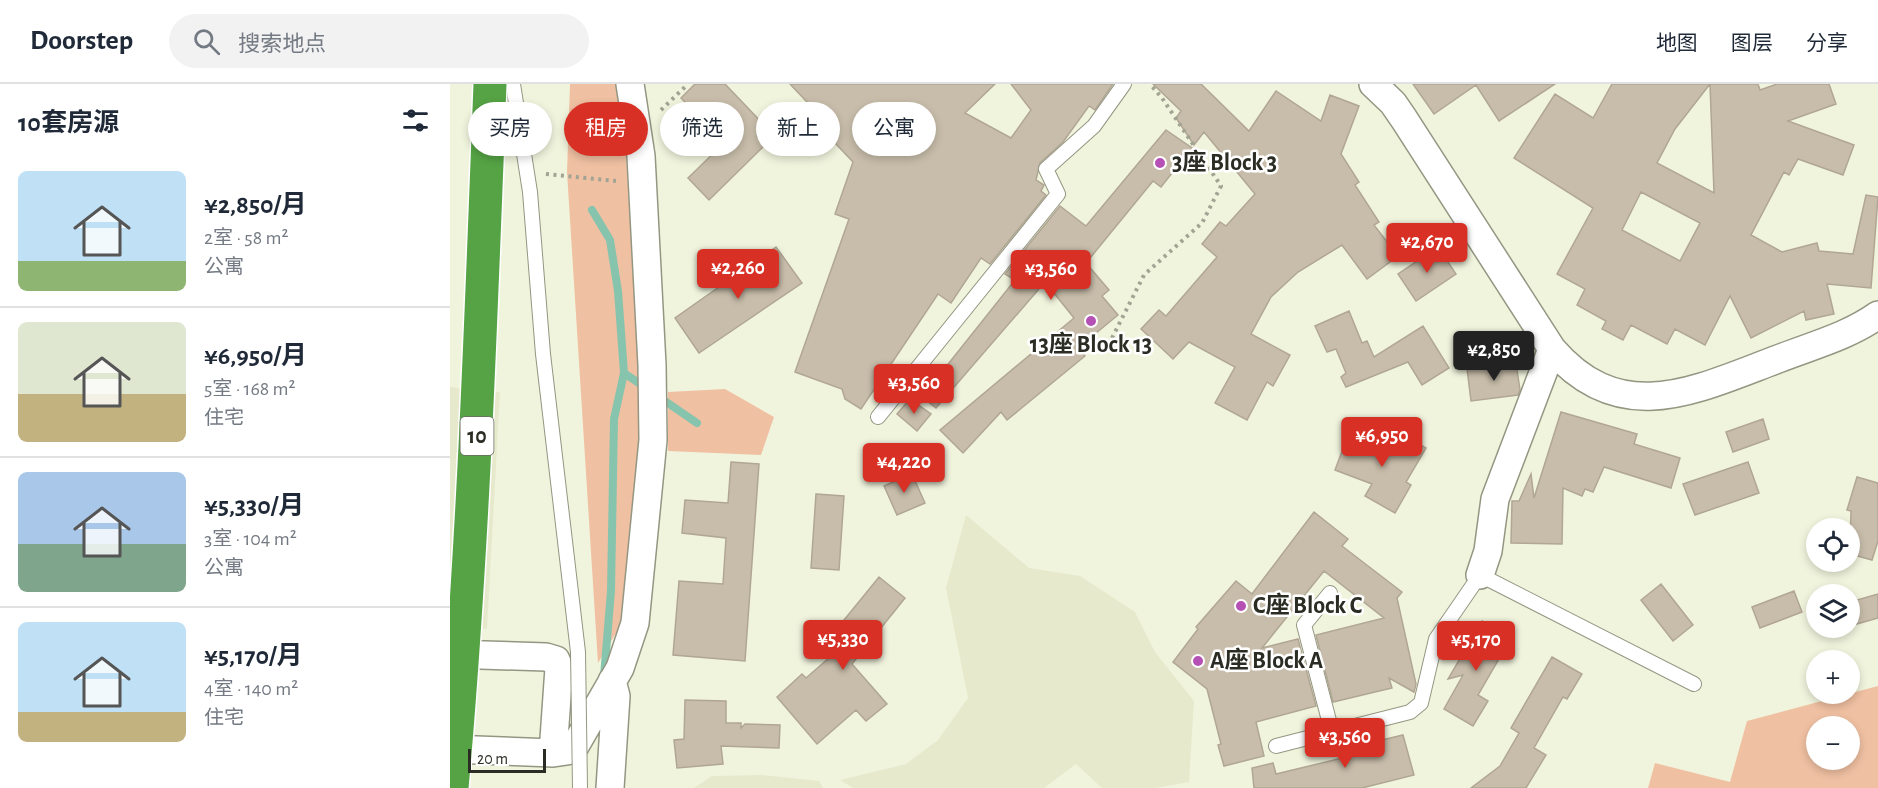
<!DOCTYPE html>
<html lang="zh">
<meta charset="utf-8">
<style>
:root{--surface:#fff;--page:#f2f2f3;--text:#1f2937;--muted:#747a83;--line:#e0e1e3;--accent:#d93025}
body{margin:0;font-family:"Alegreya Sans","Noto Sans SC",sans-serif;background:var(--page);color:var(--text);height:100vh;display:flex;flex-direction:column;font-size:22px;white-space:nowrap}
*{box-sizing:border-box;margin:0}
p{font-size:20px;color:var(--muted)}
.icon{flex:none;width:33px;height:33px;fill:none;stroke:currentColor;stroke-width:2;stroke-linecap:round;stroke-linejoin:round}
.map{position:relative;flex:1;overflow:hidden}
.panel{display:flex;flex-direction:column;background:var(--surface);width:450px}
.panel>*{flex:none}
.guide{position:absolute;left:18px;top:18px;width:570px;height:54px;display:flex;gap:12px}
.tools{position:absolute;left:1356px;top:434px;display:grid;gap:12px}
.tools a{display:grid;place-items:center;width:54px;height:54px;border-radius:50%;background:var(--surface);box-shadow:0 3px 9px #0003;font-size:30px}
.scale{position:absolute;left:18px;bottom:15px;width:78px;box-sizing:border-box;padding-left:6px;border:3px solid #2b2c23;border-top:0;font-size:16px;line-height:21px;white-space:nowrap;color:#2b2c23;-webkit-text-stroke:4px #fff;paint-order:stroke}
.price{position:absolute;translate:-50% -51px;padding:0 14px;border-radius:6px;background:var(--accent);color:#fff;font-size:20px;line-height:39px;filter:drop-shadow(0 2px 3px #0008)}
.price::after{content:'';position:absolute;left:50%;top:36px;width:18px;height:14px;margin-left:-9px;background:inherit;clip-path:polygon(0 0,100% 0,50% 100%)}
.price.on{background:#222;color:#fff}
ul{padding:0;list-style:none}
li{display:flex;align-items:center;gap:18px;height:150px;padding:0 18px}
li+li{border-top:2px solid var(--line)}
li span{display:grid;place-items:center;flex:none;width:168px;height:120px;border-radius:9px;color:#555}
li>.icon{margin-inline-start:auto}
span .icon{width:72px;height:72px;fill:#fffc;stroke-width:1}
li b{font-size:26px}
h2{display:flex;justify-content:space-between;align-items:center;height:72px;padding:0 18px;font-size:26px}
.tag{padding:0 21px;border-radius:27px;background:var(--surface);box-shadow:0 3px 9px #0003;font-size:21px;line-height:54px}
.tag.on{background:var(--accent);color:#fff}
header{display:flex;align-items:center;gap:36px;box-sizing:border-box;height:84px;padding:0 30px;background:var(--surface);border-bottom:2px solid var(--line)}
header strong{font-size:28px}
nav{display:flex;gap:33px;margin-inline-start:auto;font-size:21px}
.search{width:420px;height:54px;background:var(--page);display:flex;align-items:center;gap:15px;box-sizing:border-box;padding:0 21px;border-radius:33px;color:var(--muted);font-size:22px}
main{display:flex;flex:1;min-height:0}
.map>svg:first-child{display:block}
</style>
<header>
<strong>Doorstep</strong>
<div class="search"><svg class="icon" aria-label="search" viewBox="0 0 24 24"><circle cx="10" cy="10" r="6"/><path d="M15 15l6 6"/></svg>搜索地点</div>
<nav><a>地图</a><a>图层</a><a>分享</a></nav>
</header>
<main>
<section class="panel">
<h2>10套房源<svg class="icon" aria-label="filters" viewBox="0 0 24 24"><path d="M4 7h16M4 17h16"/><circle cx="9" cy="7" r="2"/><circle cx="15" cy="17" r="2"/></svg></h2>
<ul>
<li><span style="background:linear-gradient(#bfe0f5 75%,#8fb573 0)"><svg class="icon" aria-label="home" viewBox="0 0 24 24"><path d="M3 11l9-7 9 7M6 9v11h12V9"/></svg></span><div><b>¥2,850/月</b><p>2室 · 58 m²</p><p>公寓</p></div></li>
<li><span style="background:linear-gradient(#dfe7d0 60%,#c2b280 0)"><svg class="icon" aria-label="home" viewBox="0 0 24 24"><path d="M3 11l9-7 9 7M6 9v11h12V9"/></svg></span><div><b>¥6,950/月</b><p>5室 · 168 m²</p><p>住宅</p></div></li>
<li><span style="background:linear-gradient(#a9c7e8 60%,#7fa58c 0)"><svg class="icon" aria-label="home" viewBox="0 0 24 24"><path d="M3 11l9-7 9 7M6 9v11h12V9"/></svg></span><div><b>¥5,330/月</b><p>3室 · 104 m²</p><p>公寓</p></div></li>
<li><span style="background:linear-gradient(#bfe0f5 75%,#c2b280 0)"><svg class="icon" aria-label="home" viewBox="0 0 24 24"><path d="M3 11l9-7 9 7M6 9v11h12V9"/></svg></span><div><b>¥5,170/月</b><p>4室 · 140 m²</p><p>住宅</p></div></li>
</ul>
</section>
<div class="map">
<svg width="1428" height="704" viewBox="0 0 1428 704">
<rect width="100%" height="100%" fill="#f1f4dd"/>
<path fill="#e6e9cb" d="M 0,303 L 50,308 L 37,545 L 0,543 Z
M 516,431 L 579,484 L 630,492 L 685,528 L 705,568 L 744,617 L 739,698 L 706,704 L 652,704 L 626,680 L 594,704 L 403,704 L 390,696 L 456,680 L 488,656 L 518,614 L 496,504 Z
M 312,691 L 369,697 L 373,704 L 244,704 L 262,692 Z"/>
<path fill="#f0c0a2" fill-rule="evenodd" d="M 120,0 L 169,0 L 172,12 L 193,329 L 178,529 L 148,579 L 117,88 Z
M 275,305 L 324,333 L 311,371 L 218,367 L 218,308 Z
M 1428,602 L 1428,704 L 1198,704 L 1205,679 L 1280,698 L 1297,637 ZM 1366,642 L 1400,642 L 1400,675 L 1366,675 Z"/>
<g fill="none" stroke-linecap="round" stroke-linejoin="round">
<path stroke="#87c4ad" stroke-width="8" d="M 142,126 L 160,156 L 168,207 L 174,289 L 196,304
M 209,313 L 247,339
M 154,592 L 161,507 L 164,335 L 174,289"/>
</g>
<path fill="#c8bdaa" stroke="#b0a693" stroke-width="1.5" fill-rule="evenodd" d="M 245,0 L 275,0 L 316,43 L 307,52 L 316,60 L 259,116 L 238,94 L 274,59 L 231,14 Z
M 340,0 L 545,0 L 515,29 L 561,54 L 581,26 L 561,0 L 663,0 L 645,26 L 639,22 L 613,58 L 590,79 L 586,96 L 594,101 L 591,107 L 596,111 L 540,180 L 531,174 L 501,219 L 488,210 L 411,325 L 395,315 L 392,305 L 345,288 L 399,135 L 385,130 L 403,78 L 367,40 L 373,35 Z
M 703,0 L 751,0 L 799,47 L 826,7 L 871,37 L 880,11 L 909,22 L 891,70 L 909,98 L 905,101 L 929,138 L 924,141 L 948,172 L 917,195 L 892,161 L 848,188 L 821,213 L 801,250 L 840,271 L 823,302 L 817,298 L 797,336 L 765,319 L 785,283 L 739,258 L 723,275 L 691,245 L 709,226 L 716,232 L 767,173 L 752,160 L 770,138 L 776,142 L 805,110 L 754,48 L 744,61 L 726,34 L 731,27 Z
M 963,0 L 1105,0 L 1049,37 L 1026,1 L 984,30 Z
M 1162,0 L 1308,0 L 1310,6 L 1327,0 L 1379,0 L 1386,20 L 1338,37 L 1404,61 L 1393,91 L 1348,75 L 1339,91 L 1334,88 L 1301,151 L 1332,168 L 1367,159 L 1369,167 L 1403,170 L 1416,111 L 1428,113 L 1421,204 L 1377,200 L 1384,230 L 1356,236 L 1354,227 L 1301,254 L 1280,212 L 1255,261 L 1225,245 L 1217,260 L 1181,241 L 1173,256 L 1152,245 L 1156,237 L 1127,221 L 1135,205 L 1107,190 L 1143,124 L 1064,74 L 1105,10 L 1143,34 ZM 1260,0 L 1264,109 L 1207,79 L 1225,45 ZM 1191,108 L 1250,139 L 1230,177 L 1172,146 Z
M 716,46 L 742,64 L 711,103 L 703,97 L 636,179 L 659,206 L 652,212 L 668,231 L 628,264 L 635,272 L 557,336 L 551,328 L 513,369 L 490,346 L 624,234 L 595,198 L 486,324 L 472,313 L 565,196 L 555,190 L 610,122 L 636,142 Z
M 326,163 L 352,199 L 249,269 L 225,234 Z
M 988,163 L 1006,190 L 966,217 L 948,190 Z
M 899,227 L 912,259 L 917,257 L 924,273 L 973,242 L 999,284 L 972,301 L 958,278 L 896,303 L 891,293 L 896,289 L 886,265 L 877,268 L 865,242 Z
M 1066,279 L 1070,306 L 1068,311 L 1021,317 L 1017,285 Z
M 460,315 L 481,330 L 467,347 L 447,330 Z
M 1111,328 L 1187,350 L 1184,360 L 1230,374 L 1221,404 L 1154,383 L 1143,408 L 1135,405 L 1132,412 L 1113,404 L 1112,460 L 1061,459 L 1062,417 L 1069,417 L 1081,390 L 1084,414 Z
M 1313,335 L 1319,355 L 1283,368 L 1276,348 Z
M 946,347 L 976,364 L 956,398 L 961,401 L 945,429 L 915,412 L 922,400 L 885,386 L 897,354 L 934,367 Z
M 281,378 L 309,380 L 295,577 L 223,571 L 229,497 L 273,500 L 276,454 L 232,449 L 235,416 L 278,419 Z
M 1298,378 L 1309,409 L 1245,431 L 1233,400 Z
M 462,390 L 475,419 L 447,431 L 434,402 Z
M 1407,393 L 1428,399 L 1428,457 L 1422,476 L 1400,470 L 1401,427 L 1397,426 Z
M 366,410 L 394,412 L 389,486 L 361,484 Z
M 864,428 L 898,455 L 892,462 L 952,508 L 947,514 L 966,600 L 964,608 L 939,594 L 942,604 L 883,618 L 866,551 L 934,534 L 874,487 L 812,564 L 848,555 L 866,622 L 806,638 L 814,672 L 774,682 L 768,661 L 771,660 L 757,605 L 723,578 L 748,545 L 746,543 L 786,497 L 802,510 Z
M 429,493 L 455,514 L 402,580 L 437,620 L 416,637 L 406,626 L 367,660 L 327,613 L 352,590 L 356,594 L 404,552 L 390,541 Z
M 1211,500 L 1243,541 L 1223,557 L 1191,516 Z
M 1344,507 L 1352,528 L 1310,544 L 1302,523 Z
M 1428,510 L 1428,534 L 1400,542 L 1400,518 Z
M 1032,537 L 1061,554 L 1028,611 L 1038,617 L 1023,642 L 994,625 L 1013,591 L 998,595 Z
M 1102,573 L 1132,590 L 1117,615 L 1113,613 L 1084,664 L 1096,671 L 1076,704 L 1021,704 L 1050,682 L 1069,649 L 1061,644 Z
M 235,616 L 276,617 L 276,639 L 291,639 L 291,644 L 295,640 L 330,641 L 329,664 L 271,662 L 273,680 L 227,684 L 224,656 L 234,655 Z
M 953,651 L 964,691 L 912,704 L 804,704 L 802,684 L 823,679 L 826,690 L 913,669 L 911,661 Z"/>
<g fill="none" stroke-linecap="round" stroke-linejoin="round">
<defs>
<path id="service" d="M 428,333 L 608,110 L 596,85 L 644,42 L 674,0
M 880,509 L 854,541 L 882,648
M 826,662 L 960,628 L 971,619 L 986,555 L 1030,491 L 1244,600"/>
<path id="minor" d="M 923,0 L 943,19 L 954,35 L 1102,265 C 1171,345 1245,306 1328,275 C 1361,262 1399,252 1428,231
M 1030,491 L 1038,467 L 1045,415 L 1102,265
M 0,570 L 96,573 L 106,576 L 109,584 L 103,669
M 0,665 L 103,669 L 117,667 L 125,662 L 170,584 L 185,539 L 203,356 L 202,281 L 191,72 L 180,0
M 160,704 L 166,612 L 162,597"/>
</defs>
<use href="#service" stroke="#949682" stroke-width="16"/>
<use href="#minor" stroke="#949682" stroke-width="30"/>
<path stroke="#a2a493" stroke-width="4" stroke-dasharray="3 4.5" stroke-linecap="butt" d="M 211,26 L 238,0
M 96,90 L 166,97
M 662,254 L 694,191 L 752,139 L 771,102 L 712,14 L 700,0"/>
<use href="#service" stroke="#fff" stroke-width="14"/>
<use href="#minor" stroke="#fff" stroke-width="27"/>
<defs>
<path id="service-bridge" d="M 63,0 L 80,108 L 93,270 L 128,568 L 130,704"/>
<path id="motorway-bridge" d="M 2,704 C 23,470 31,235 40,0"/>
</defs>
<use href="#service-bridge" stroke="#949682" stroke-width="16" stroke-linecap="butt"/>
<use href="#motorway-bridge" stroke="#fff" stroke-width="36" stroke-linecap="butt"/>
<use href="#service-bridge" stroke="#fff" stroke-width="14"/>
<use href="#motorway-bridge" stroke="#55a344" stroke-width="33"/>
</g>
<g fill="#b550b5" stroke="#fff" stroke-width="2">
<circle cx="710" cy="79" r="6"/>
<circle cx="641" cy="237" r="6"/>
<circle cx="791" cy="522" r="6"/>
<circle cx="748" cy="577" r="6"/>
</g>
<g text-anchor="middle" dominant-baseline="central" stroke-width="5" stroke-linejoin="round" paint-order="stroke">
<rect fill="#fff" stroke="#6b6b65" stroke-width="1.5" x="10.5" y="333" width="33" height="38" rx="4.5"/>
<g font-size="22" font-weight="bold" fill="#2b2c23">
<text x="27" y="352">10</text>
</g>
<g font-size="24" font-weight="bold" fill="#2b2c23" stroke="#fff" text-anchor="start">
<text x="722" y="79">3座 Block 3</text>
<text x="641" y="261" text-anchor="middle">13座 Block 13</text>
<text x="803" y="522">C座 Block C</text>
<text x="760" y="577">A座 Block A</text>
</g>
</g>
</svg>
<div class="tools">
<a><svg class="icon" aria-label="locate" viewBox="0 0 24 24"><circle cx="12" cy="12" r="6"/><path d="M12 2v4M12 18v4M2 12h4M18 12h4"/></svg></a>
<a><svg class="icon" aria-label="layers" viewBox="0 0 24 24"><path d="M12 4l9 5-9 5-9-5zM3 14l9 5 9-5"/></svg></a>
<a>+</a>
<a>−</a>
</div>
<div class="scale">20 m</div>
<b class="price" style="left:977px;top:190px">¥2,670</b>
<b class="price" style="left:288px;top:216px">¥2,260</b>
<b class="price" style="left:601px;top:217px">¥3,560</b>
<b class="price on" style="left:1044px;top:298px">¥2,850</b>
<b class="price" style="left:464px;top:331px">¥3,560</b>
<b class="price" style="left:932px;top:384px">¥6,950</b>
<b class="price" style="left:454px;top:410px">¥4,220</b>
<b class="price" style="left:393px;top:587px">¥5,330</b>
<b class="price" style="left:1026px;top:588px">¥5,170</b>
<b class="price" style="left:895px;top:685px">¥3,560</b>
<div class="guide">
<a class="tag">买房</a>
<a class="tag on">租房</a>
<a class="tag">筛选</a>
<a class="tag">新上</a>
<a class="tag">公寓</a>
</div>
</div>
</main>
